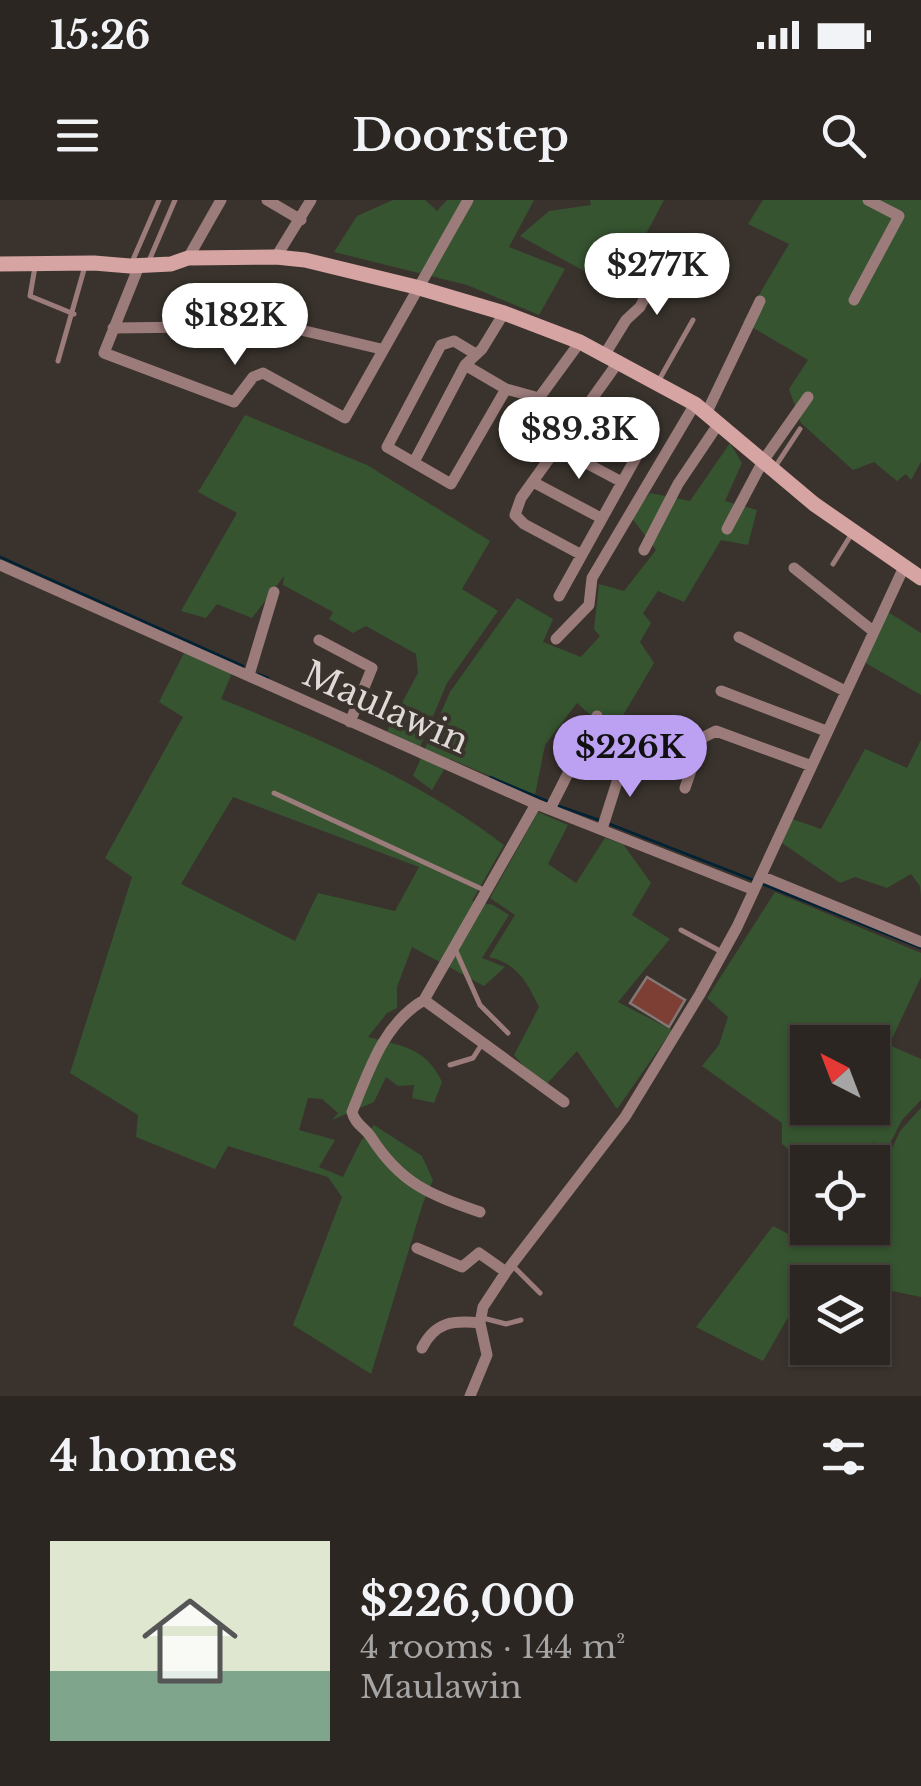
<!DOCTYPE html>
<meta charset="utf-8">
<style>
:root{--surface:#2c2622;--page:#38322f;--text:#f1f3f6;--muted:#a6a5a5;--line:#484340;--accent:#bca0f2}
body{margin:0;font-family:"Libre Baskerville",serif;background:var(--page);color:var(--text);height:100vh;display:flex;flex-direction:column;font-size:38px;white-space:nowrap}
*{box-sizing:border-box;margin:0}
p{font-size:32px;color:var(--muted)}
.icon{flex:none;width:55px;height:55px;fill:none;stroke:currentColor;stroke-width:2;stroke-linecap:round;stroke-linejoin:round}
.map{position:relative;height:1196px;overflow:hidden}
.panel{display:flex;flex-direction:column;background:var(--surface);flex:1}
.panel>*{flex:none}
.needle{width:65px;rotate:318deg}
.controls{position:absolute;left:790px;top:825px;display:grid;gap:20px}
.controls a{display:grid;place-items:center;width:100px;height:100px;border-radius:0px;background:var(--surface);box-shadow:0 2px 8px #0004,0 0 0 2px var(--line);font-size:50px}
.price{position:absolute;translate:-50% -85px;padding:0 22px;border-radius:35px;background:#fff;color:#222;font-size:32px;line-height:65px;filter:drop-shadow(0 2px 5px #0008)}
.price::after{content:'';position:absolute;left:50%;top:60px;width:30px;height:22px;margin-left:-15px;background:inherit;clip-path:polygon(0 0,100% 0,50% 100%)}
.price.on{background:var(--accent);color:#111}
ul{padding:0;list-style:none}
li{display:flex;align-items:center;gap:30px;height:250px;padding:0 50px}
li+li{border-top:2px solid var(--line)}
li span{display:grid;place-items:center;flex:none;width:280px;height:200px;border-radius:0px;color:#555}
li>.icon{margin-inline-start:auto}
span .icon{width:120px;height:120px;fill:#fffc;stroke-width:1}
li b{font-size:42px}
h2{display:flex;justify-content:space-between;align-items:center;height:120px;padding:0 50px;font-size:42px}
.status{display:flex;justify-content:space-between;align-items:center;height:70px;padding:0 50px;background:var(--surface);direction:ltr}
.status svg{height:28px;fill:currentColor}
header{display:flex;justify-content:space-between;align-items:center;height:130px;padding:0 50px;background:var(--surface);font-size:45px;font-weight:600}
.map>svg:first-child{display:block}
</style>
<div class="status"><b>15:26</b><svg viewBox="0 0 49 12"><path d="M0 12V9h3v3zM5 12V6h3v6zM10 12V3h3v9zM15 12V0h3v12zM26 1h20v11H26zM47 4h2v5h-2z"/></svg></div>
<header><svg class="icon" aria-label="menu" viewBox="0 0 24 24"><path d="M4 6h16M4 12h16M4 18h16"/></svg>Doorstep<svg class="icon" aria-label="search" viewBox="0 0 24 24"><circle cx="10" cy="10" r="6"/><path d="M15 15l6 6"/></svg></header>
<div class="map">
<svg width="921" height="1196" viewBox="0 0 921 1196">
<rect width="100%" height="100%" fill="#3a332d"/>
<path fill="#365430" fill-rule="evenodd" d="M 393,0 L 425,0 L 437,11 L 447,0 L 534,0 L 509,47 L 565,69 L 539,115 L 467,85 L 334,52 L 357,16 Z
M 590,0 L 664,0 L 628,68 L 595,77 L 520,36 L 549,11 L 591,5 Z
M 763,0 L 921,0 L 921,262 L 911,280 L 906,274 L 897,281 L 874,262 L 853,270 L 801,223 L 789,189 L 808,160 L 743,122 L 789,44 L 748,24 Z
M 245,215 L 367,265 L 490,341 L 462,389 L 498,411 L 447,483 L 420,547 L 387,531 L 418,473 L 416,454 L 366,426 L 353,433 L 329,419 L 333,412 L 283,385 L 284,376 L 252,418 L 217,404 L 206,418 L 181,411 L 237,313 L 198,292 Z
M 730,243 L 742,263 L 725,301 L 757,310 L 748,345 L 721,340 L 684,402 L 658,391 L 643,413 L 651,423 L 640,442 L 654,463 L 612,534 L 577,503 L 545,545 L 535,595 L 450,559 L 432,590 L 413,576 L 450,492 L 517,398 L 553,419 L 543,442 L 581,457 L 600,436 L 594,429 L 599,384 L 624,391 L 656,350 L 631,317 L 650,293 L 690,301 Z
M 888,412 L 921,433 L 921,495 L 864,462 Z
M 184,453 L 232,473 L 221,499 C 320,539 419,580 504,645 L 472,701 L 493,705 L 509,715 L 482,758 L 505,767 L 484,786 L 412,747 L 397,787 L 397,808 L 387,813 L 368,837 C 401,846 426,847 442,882 L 434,903 L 412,898 L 414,885 L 398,886 L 386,877 L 374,902 L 332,920 L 338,913 L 322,899 L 308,898 L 299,930 L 335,940 L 319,967 L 343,977 L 361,941 L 374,925 L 422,956 L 433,980 L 423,1003 L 371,1174 L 293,1125 L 342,997 L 328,977 L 228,946 L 215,969 L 136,937 L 138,915 L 70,873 L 132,677 L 105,658 L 183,517 L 159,502 ZM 233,597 L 419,667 L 395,711 L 318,693 L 295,741 L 181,684 Z
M 921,540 L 921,698 L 920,686 L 911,674 L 887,688 L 855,677 L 840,683 L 782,643 L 792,619 L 821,629 L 865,549 L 907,568 Z
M 538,612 L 568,625 L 548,664 L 576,683 L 605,638 L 623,644 L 651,683 L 632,715 L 670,739 L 618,802 L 672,830 L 617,909 L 577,851 L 543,888 L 514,855 L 539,807 C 527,782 518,764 489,757 L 515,715 L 490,698 Z
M 775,692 L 921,753 L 921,777 L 889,845 L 921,859 L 921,900 L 902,920 L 887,949 L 874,942 L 861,962 L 807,965 L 782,944 L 782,923 L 702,866 L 719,845 L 728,817 L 707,798 ZM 808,842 L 872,842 L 872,908 L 808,908 Z
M 921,908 L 921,1097 L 873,1087 L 872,1082 L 808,1082 L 807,1092 L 803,1091 L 763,1161 L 696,1127 L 773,1026 L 813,1047 L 825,1028 L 872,1028 L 872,962 L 867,962 L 873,952 L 890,953 L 900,931 Z"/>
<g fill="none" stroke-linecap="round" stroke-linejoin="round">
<path stroke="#002235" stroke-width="2.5" d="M 0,357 L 243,466
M 258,474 L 268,478
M 490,577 L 547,601
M 559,606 L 599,620
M 607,623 L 753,680
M 760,683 L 921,748"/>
</g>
<path fill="#7d3e34" stroke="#837876" stroke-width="2.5" d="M 647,777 L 685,800 L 669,827 L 630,803 Z"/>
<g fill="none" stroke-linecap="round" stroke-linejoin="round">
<path stroke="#9c7c7b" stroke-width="5" d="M 132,62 L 159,0
M 148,63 L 175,0
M 35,67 L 30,96 L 74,114
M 58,161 L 85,66
M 659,180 L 693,120
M 775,267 L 800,229
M 833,364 L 851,335
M 274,593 L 484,690
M 681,730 L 720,751
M 456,751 L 480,805 L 508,833
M 450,865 L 473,858 L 482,844
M 514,1067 L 540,1093
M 483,1118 L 506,1124 L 521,1120"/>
<path stroke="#9c7c7b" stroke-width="11" d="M 267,0 L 301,20
M 276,57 L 311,0
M 188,58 L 221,0
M 139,66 L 104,153 L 234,202 L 253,177 L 263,173 L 345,218 L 468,0
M 854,100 L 899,16 L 868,0
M 113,128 L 284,126 L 381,149
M 474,153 L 454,141 L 441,145 L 387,247 L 451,284 L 506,189
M 605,154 L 626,120 L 640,107 L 667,56
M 465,165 L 506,189 L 539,198 L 580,142
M 706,214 L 760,101
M 556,247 L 620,281
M 414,262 L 465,165 L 482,149 L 504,113
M 533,282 L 599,317
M 727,329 L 763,261 L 808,197
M 644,350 L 678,284 L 719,223
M 580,354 L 524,324 L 515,315 L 521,298 L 619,161
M 0,365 L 536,604 L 754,690
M 794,368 L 873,431
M 559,396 L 639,252 L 633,242 L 583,214
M 739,437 L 845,491
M 556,439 L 589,405 L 592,378 L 695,204
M 319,440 L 372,468 L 350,522
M 249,475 L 274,392
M 721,491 L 826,531
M 685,588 L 702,538 L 716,531 L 809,565
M 536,604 L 424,800 L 564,902
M 550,609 L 597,516
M 602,629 L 624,560
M 761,676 L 921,742
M 424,800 C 383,824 369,871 352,912 C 355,924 364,927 371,937 C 401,984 429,994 480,1012
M 417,1048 L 462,1067 L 479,1053 L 506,1072
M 422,1148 C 435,1122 453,1120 480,1123
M 470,1196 L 487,1155 L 480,1123 L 483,1107 L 506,1072 L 625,917 L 700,794 L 737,727 L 904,367"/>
<path stroke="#d6a4a3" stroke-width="15" d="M 0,64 L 94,63 L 130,66 L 171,64 L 188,58 L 276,57 L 305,60 L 416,87 L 504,113 L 580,142 L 695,204 L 814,304 L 921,378"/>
</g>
<g text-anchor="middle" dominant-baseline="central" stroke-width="8" stroke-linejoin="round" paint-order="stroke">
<g font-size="35" fill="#dfdad7" stroke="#3a332d">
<text transform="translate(386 507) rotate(24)">Maulawin</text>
</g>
</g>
</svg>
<div class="controls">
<a><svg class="needle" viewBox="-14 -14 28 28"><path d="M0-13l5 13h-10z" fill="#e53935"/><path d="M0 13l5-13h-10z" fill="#a6a5a5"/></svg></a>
<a><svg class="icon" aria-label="locate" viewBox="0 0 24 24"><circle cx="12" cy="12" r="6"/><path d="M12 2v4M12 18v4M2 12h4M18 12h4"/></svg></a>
<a><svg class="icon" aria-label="layers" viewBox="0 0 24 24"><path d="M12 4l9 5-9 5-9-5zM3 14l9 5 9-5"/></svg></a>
</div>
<b class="price" style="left:657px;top:118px">$277K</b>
<b class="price" style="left:235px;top:168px">$182K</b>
<b class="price" style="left:579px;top:282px">$89.3K</b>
<b class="price on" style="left:630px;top:600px">$226K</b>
</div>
<section class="panel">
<h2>4 homes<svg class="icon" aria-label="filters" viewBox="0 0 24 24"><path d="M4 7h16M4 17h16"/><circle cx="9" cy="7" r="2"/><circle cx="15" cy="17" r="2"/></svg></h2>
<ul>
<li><span style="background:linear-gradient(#dfe7d0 65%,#7fa58c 0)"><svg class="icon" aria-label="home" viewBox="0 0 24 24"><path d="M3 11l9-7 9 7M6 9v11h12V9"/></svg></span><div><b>$226,000</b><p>4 rooms · 144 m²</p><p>Maulawin</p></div></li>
</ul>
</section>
